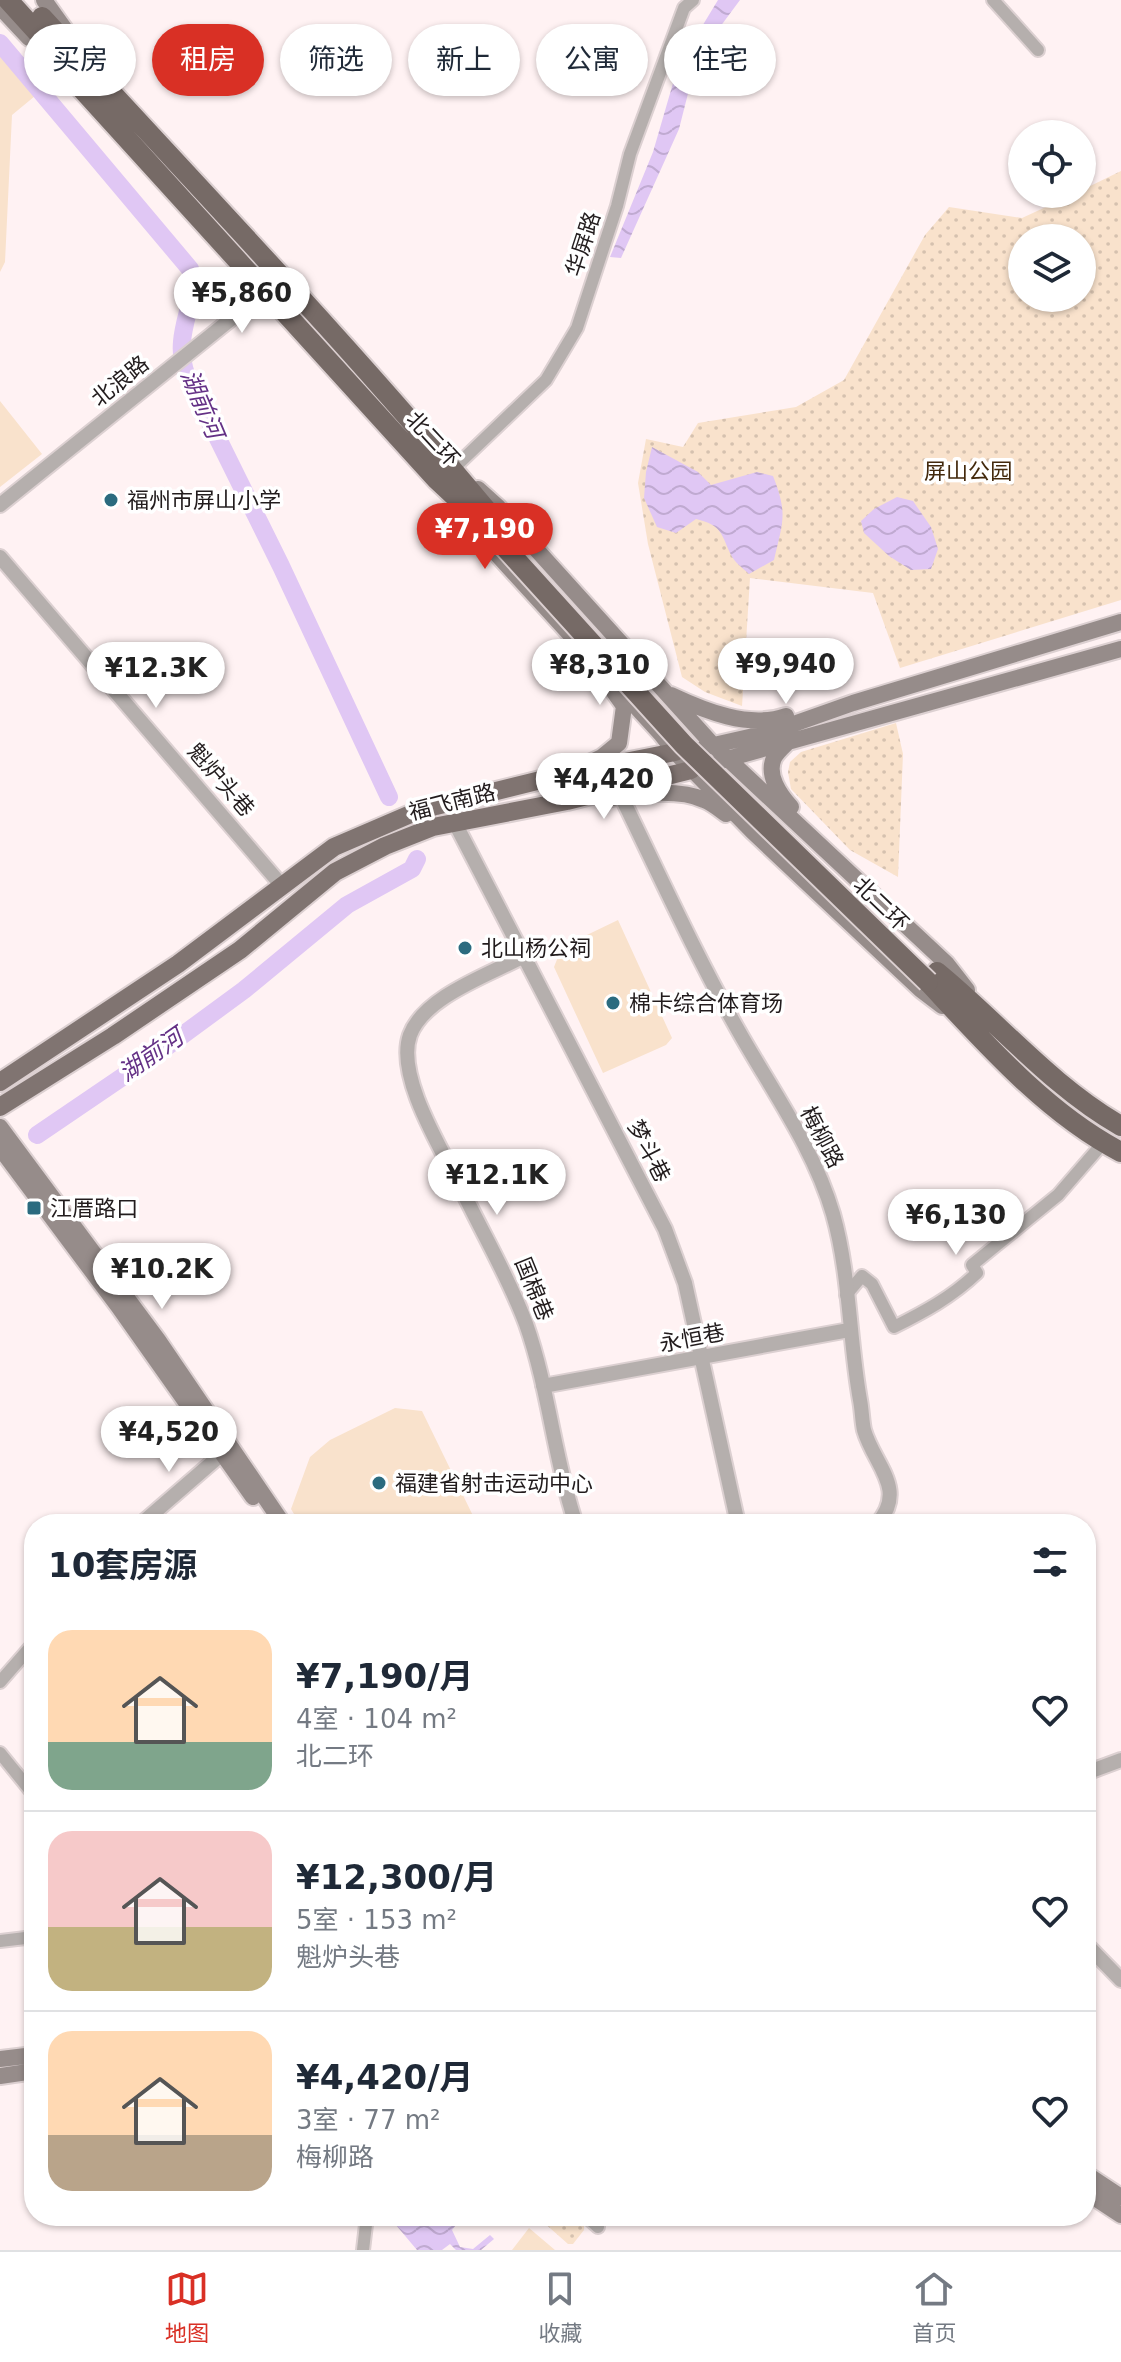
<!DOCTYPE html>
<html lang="zh">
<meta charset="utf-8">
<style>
:root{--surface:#fff;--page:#f6f6f7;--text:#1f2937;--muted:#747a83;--line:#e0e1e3;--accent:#d93025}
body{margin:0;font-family:"DejaVu Sans","Noto Sans SC",sans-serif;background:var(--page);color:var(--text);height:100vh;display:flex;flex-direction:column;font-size:30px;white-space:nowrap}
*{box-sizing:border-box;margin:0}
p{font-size:26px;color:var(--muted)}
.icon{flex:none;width:44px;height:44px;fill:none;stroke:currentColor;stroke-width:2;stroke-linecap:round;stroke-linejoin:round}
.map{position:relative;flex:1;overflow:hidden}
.panel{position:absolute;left:24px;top:1514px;width:1072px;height:712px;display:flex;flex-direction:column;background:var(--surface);border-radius:32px;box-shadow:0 2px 6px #0004}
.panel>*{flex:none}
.hud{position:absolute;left:24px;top:24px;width:1074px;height:72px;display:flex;gap:16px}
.tools{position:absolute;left:1008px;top:120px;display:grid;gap:16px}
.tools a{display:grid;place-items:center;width:88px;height:88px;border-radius:50%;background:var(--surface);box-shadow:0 2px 6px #0004;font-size:40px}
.price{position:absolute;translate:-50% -68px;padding:0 18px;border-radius:28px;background:#fff;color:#222;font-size:26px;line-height:52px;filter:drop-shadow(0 2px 4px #0008)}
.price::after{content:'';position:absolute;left:50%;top:48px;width:24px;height:18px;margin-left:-12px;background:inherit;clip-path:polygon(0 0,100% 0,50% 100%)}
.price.on{background:var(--accent);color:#fff}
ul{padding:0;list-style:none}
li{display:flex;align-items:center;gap:24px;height:200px;padding:0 24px}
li+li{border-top:2px solid var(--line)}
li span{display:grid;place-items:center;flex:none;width:224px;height:160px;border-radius:24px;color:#555}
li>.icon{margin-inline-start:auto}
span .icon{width:96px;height:96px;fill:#fffc;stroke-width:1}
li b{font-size:34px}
h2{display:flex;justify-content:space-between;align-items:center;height:96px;padding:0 24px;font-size:34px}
.pill{padding:0 28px;border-radius:36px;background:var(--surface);box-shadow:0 2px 6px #0004;font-size:28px;line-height:72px}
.pill.on{background:var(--accent);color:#fff}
.tabs{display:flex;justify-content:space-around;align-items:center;height:112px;border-top:2px solid var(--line);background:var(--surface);font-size:22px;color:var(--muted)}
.tabs a{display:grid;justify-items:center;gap:4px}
.tabs .on{color:var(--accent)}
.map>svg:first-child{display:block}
</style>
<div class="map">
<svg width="1121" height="2250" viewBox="0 0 1121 2250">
<defs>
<pattern id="park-dots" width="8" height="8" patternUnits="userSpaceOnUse" patternTransform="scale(2)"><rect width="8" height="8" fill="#f9e2cc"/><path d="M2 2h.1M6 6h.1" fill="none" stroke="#d5c1af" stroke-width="1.8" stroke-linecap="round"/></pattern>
<pattern id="water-waves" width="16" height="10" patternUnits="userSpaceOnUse" patternTransform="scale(2)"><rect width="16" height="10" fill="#e0c7f4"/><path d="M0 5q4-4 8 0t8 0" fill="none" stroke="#c0aad1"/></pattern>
</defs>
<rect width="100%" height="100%" fill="#fff2f3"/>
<path fill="#f9e2cc" d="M 0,52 L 35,96 L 12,115 L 5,262 L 0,272 Z
M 0,401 L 42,454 L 0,487 Z
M 618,920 L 672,1038 L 666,1045 L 603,1073 L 554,967 L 562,947 Z
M 395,1408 L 422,1411 L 477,1524 L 300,1524 L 291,1509 L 310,1457 L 330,1440 Z
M 529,2228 L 555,2250 L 512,2250 Z"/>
<path fill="url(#park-dots)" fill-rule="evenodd" d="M 1121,171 L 1121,600 L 900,668 L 873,593 L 750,578 L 742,706 L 705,692 L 682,677 L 648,544 L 638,483 L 646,439 L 683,447 L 698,423 L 796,407 L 844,380 L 925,235 L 949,207 L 1022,218 L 1074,194 L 1082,194 L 1082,190 ZM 1022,238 L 1082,238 L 1082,298 L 1022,298 Z
M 896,723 L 903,754 L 898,877 L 850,850 L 791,789 L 788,772 L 790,762 L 801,752 Z
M 541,2216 L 573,2216 L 584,2225 L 584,2230 L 573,2244 L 568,2244 L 542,2221 Z"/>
<path fill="url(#water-waves)" d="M 718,0 L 740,0 L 697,58 L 679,129 L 621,258 L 610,257 L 653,152 L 678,66 Z
M 652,447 L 698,472 L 711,485 L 757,472 L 773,476 C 788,514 783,521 774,560 L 749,574 C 743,568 735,563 731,555 C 721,534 722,525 696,519 L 676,533 L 657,527 L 644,498 L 646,472 Z
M 897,497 L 913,501 L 931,527 L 938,549 L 931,569 L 911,570 L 889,556 L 864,533 L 861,521 L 874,509 Z
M 392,2216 L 463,2216 L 452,2230 L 460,2247 L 473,2249 L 490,2235 L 494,2239 L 481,2250 L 456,2250 L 450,2244 L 442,2250 L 417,2250 L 390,2218 Z"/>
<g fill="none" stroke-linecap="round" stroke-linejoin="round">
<path stroke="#e0c7f4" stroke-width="18" d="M 0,43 L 190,269 C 201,301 171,331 186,374 L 281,566 L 389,797
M 37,1135 L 165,1048 L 244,990 L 347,905 L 412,869 L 417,859"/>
<defs>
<path id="minor" d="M 993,0 L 1038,50
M 455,467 L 546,380 L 577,328 L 617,206 L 630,154 L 684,8 L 693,0
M 846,1295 L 862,1276 L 872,1284 L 894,1327 C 924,1312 952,1297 977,1273 L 972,1265 L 1058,1195 L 1103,1143
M 0,1682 L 34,1643
M 0,1753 L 34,1795
M 0,1941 L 34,1937
M 586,2216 L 598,2227
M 363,2250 L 367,2216"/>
<path id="tertiary" d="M 0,505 L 266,291
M 0,557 L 283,887
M 621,796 C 659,874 695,954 738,1030 C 771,1089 814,1148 833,1214 C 850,1274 849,1339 860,1400 C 862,1410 862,1421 864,1430 C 874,1465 908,1489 877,1524
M 455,823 L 665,1229 L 685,1283 L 738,1524
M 522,957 C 488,975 424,997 410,1035 C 395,1077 444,1153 463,1192 C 484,1236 509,1278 526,1324 C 549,1389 554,1459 576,1524
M 543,1386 L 849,1330
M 141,1524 L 223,1453
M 1086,1773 L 1121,1760
M 1086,1944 L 1121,1980"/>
<path id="secondary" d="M 44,0 L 71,38
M 0,7 L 29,38
M 478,489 L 498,507 L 713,745 L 946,963 L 967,990
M 457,507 L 473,528 L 661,734 L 675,752 L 753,832 L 921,990 L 942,1006
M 671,695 C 705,711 749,729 786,716
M 788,742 C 784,746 777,752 774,758 C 766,775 780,795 791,807
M 705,747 L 771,732 L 853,703 L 1121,622
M 720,761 L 1121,649
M 581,767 L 602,757 L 619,743 L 624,706 L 614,692
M 607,799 C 632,793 680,788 704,800 C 712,803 719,809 726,814
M 0,1127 L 158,1340 L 283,1524
M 0,1148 L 118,1306 L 253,1497
M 0,2059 L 34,2055
M 0,2076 L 34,2071
M 1086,2174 L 1121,2197
M 1086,2192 L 1121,2215"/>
<path id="primary" d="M 0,1082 L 178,964 L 334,847 L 413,813 L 436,806 L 565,774 L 675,752
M 0,1107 L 113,1036 L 240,950 L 335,872 L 385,846 L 433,827 L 567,801 L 691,770"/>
<path id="trunk" d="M 8,0 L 47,43 L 80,87 L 437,480 L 481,521
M 42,17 C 192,181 347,342 489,513
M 937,972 C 998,1022 1052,1087 1121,1126
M 928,982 C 984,1042 1047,1114 1121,1152"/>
</defs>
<use href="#minor" stroke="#dcd0d1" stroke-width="16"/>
<use href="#tertiary" stroke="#dcd0d1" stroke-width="18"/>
<use href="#secondary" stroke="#dcd0d1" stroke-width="20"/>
<use href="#primary" stroke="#dcd0d1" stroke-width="22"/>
<use href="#trunk" stroke="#dcd0d1" stroke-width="24"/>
<use href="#minor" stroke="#b5afad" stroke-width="12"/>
<use href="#tertiary" stroke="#b5afad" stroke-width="14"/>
<use href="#secondary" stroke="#968c8a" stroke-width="16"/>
<use href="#primary" stroke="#807471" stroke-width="18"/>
<use href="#trunk" stroke="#766a66" stroke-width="20"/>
<defs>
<path id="trunk-bridge" d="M 481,521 L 684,745 L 928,982"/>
</defs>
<use href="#trunk-bridge" stroke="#dcd0d1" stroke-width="24" stroke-linecap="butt"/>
<use href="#trunk-bridge" stroke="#766a66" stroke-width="20"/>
</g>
<g fill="#2b6b7f" stroke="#fff" stroke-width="3">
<circle cx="111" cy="500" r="8"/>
<circle cx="465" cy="948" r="8"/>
<circle cx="613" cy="1003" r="8"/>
<rect x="26" y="1200" width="16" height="16" rx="4"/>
<circle cx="379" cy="1483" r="8"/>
</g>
<g text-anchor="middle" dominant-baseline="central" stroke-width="7" stroke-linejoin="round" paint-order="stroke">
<g font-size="22" fill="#221c1d" stroke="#fff">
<text transform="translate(583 244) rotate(-72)">华屏路</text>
<text transform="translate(120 381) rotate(-39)">北浪路</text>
<text transform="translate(433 439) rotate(47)">北二环</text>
<text transform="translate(221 780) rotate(49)">魁炉头巷</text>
<text transform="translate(452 802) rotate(-14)">福飞南路</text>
<text transform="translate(881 904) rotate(44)">北二环</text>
<text transform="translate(822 1137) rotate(62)">梅柳路</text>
<text transform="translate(649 1151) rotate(63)">梦斗巷</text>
<text transform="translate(534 1289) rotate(68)">国棉巷</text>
<text transform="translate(692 1338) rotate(-11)">永恒巷</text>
</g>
<g font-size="22" fill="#43290c" stroke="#fff">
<text x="968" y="471">屏山公园</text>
</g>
<g font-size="22" fill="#221c1d" stroke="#fff" text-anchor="start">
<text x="127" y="500">福州市屏山小学</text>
<text x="481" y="948">北山杨公祠</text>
<text x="629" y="1003">棉卡综合体育场</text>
<text x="50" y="1208">江厝路口</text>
<text x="395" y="1483">福建省射击运动中心</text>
</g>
<g font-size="24" font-style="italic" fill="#643186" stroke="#fff">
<text transform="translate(202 404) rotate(67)">湖前河</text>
<text transform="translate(151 1055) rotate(-35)">湖前河</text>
</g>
</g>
</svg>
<div class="tools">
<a><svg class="icon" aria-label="locate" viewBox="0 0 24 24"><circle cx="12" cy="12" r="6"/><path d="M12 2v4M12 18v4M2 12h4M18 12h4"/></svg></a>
<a><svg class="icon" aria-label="layers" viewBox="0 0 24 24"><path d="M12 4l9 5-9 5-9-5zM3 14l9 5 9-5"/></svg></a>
</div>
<b class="price" style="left:242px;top:335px">¥5,860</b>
<b class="price on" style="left:485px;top:571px">¥7,190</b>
<b class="price" style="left:786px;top:706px">¥9,940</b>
<b class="price" style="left:600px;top:707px">¥8,310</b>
<b class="price" style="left:156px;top:710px">¥12.3K</b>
<b class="price" style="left:604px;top:821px">¥4,420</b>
<b class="price" style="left:497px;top:1217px">¥12.1K</b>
<b class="price" style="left:956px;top:1257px">¥6,130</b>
<b class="price" style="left:162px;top:1311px">¥10.2K</b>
<b class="price" style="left:169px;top:1474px">¥4,520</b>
<div class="hud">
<a class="pill">买房</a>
<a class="pill on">租房</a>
<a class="pill">筛选</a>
<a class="pill">新上</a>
<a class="pill">公寓</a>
<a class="pill">住宅</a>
</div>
<section class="panel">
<h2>10套房源<svg class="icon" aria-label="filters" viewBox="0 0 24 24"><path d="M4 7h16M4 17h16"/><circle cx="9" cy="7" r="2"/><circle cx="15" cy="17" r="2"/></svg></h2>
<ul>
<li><span style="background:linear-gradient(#ffd9b3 70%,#7fa58c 0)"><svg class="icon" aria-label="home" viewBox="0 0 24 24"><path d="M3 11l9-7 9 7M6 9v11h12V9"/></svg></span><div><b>¥7,190/月</b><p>4室 · 104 m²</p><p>北二环</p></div><svg class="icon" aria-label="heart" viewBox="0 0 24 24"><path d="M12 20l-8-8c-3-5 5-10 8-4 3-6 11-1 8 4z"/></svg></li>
<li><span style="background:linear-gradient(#f6c9c9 60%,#c2b280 0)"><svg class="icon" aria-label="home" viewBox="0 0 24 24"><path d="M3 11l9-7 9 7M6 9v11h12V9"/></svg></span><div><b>¥12,300/月</b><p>5室 · 153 m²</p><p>魁炉头巷</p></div><svg class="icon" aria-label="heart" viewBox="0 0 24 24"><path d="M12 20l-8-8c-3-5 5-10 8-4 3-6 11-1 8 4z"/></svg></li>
<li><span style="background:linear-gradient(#ffd9b3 65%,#b9a48a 0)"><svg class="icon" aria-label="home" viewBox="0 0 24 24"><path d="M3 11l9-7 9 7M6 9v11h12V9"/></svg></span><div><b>¥4,420/月</b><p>3室 · 77 m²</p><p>梅柳路</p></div><svg class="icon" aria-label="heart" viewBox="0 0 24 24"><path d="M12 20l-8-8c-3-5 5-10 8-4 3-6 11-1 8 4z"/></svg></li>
</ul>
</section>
</div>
<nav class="tabs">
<a class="on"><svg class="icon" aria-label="map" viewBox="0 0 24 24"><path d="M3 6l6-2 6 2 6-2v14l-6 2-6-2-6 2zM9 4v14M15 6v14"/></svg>地图</a>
<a><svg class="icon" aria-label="saved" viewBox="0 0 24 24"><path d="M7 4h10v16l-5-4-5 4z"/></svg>收藏</a>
<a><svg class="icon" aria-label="home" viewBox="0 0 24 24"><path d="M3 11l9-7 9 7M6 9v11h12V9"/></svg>首页</a>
</nav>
